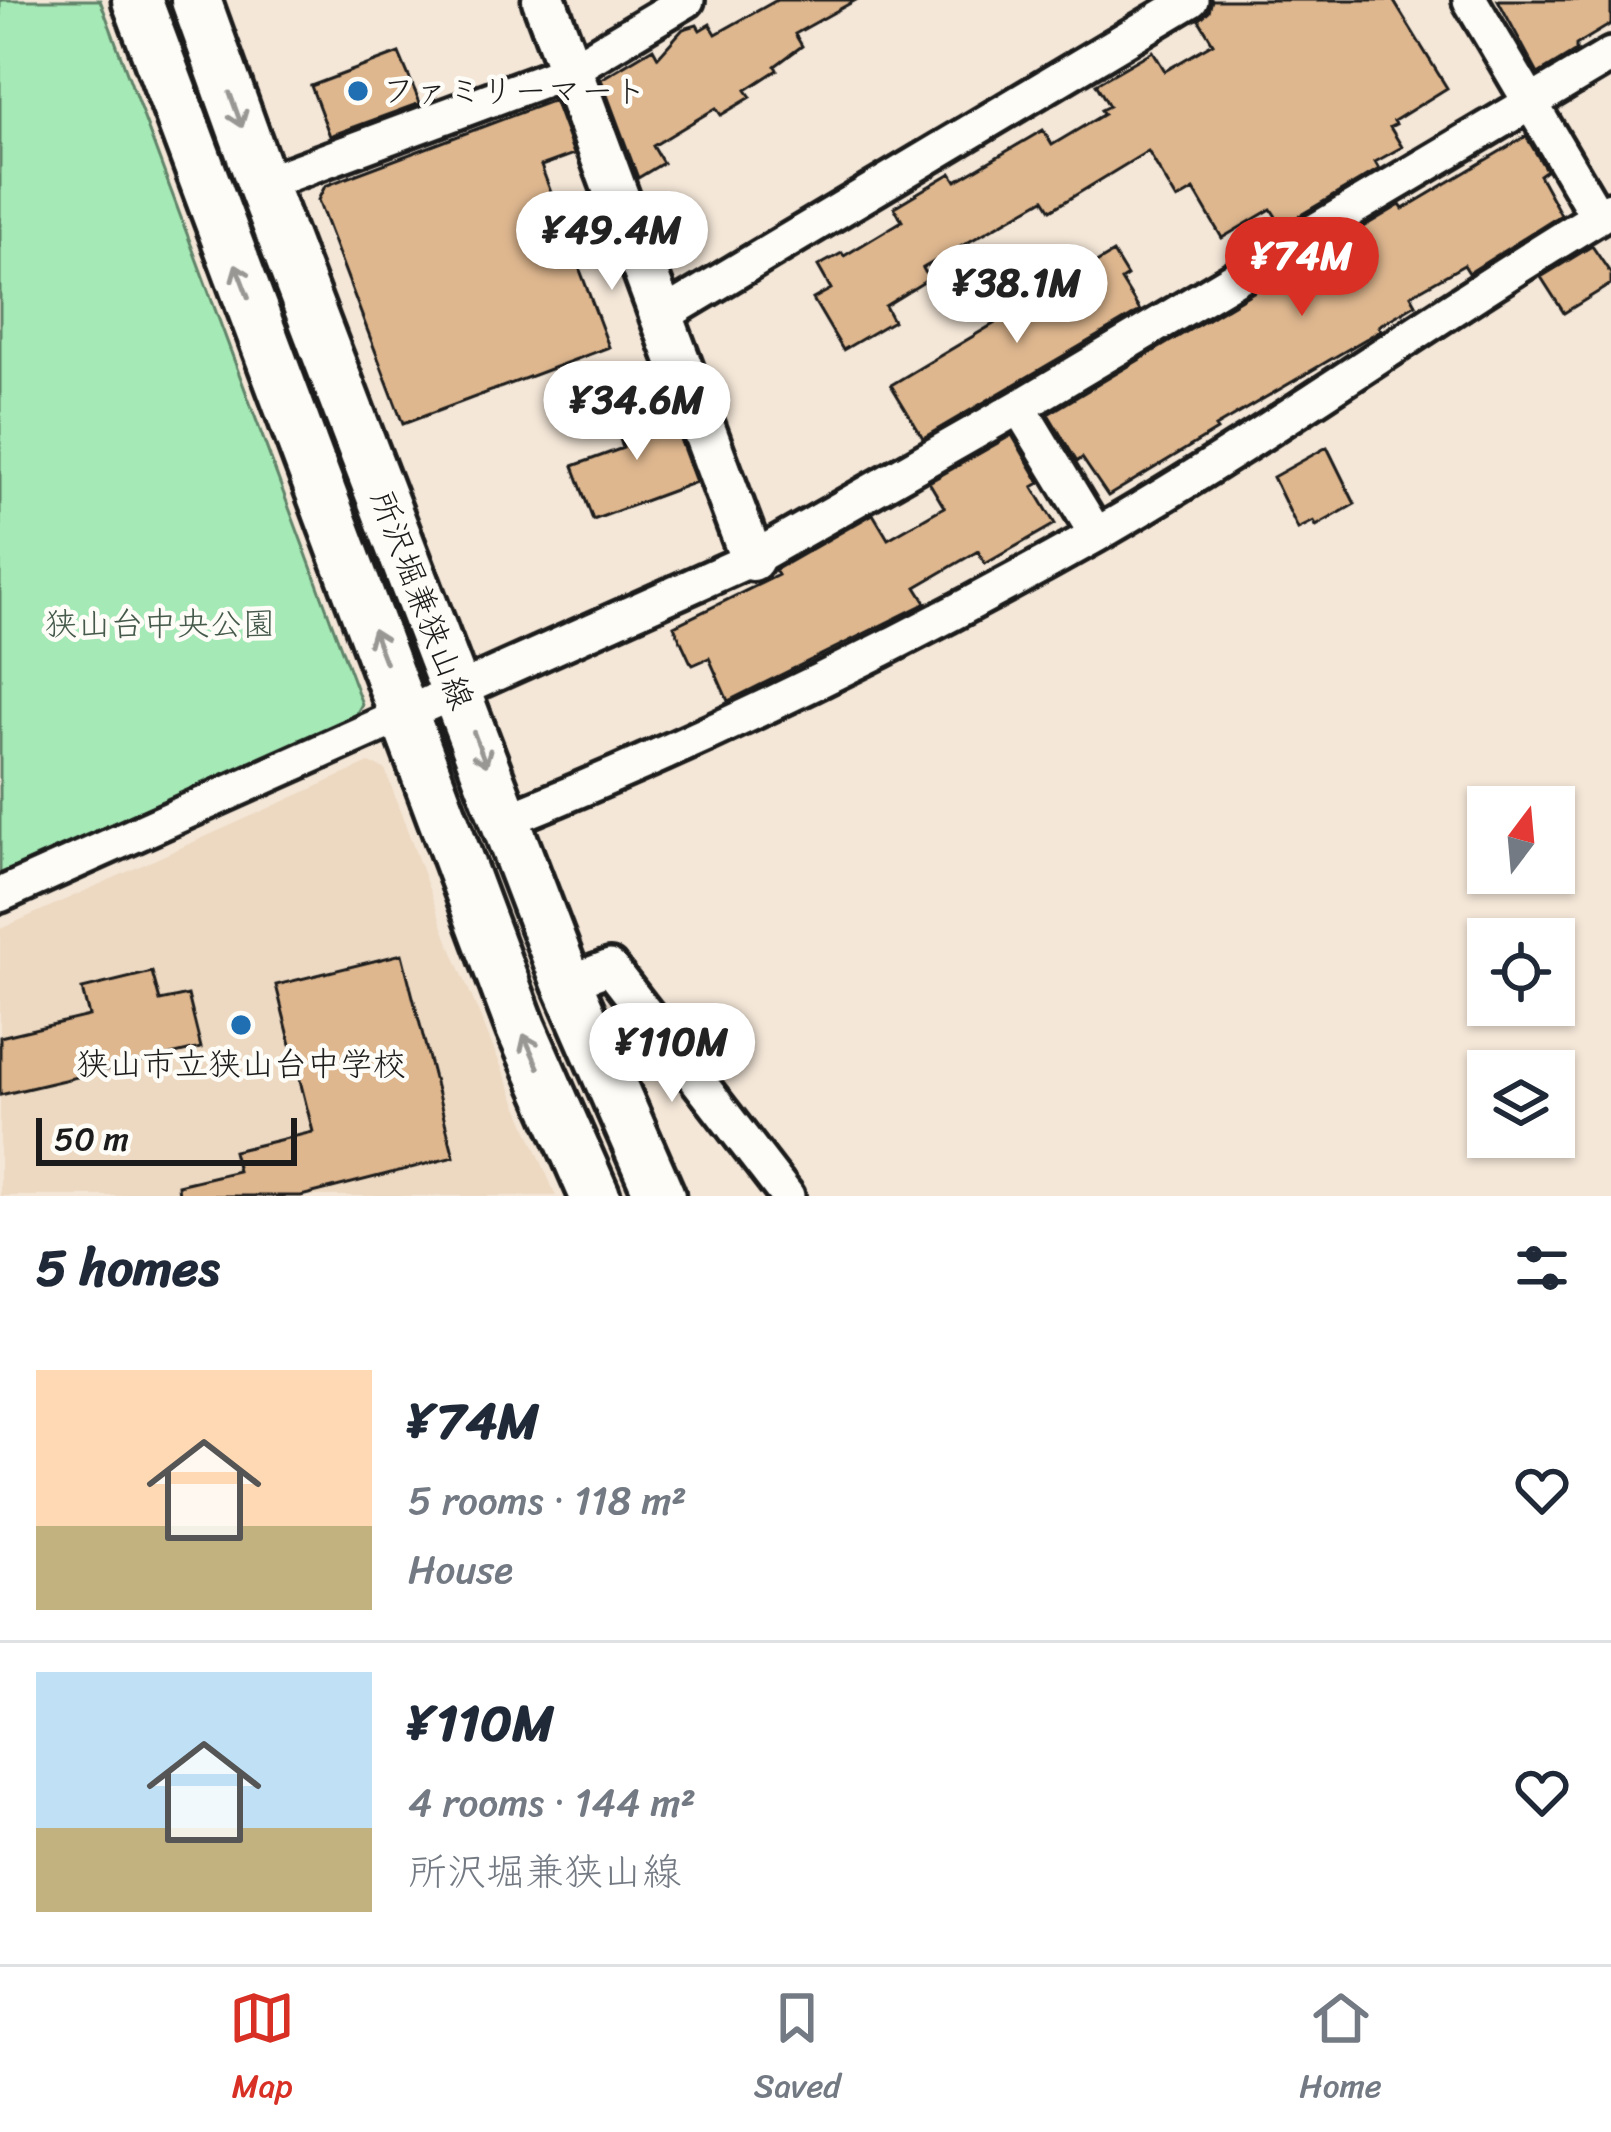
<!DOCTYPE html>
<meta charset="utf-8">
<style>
:root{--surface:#fff;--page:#f2f2f3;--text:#1f2937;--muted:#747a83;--line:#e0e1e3;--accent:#d93025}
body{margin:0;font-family:Sriracha,"Klee One",sans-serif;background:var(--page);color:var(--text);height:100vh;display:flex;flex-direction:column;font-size:45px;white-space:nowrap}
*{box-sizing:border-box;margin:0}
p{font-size:39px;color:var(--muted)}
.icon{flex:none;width:66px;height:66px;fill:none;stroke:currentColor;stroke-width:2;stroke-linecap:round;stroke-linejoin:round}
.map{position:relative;height:1196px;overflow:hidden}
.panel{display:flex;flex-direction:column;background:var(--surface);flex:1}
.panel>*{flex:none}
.needle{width:78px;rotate:16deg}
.fabs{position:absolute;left:1467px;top:786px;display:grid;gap:24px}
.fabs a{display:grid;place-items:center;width:108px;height:108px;border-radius:0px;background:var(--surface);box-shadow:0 3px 9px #0004;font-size:60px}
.scale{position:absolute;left:36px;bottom:30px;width:261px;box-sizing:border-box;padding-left:12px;border:6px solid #1c1c1c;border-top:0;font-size:33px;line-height:42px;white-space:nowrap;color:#1c1c1c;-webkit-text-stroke:9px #fdfcf7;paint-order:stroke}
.price{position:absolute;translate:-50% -102px;padding:0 27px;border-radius:42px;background:#fff;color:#222;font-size:39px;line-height:78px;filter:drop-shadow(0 3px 6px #0008)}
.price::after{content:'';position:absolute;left:50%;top:72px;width:36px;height:27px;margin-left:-18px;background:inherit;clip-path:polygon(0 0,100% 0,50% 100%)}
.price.on{background:var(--accent);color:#fff}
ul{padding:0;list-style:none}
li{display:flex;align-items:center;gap:36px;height:300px;padding:0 36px}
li+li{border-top:3px solid var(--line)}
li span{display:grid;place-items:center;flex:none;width:336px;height:240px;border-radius:0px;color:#555}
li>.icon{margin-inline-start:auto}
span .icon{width:144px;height:144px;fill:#fffc;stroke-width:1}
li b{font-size:51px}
h2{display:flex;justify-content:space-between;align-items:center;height:144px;padding:0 36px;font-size:51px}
.tabs{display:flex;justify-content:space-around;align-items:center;height:168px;border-top:3px solid var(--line);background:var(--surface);font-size:33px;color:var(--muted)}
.tabs a{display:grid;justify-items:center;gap:6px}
.tabs .on{color:var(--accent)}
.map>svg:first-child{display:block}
</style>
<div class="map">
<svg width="1611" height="1196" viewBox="0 0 1611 1196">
<rect width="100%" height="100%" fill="#f4e7d8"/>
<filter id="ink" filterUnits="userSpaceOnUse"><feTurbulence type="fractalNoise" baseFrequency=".00833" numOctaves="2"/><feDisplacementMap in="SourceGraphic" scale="24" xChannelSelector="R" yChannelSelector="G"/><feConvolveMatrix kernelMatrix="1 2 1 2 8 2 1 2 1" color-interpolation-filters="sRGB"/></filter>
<g filter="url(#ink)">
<path fill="#edd9c2" d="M 369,763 L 385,769 L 447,938 L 556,1196 L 0,1196 L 0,929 Z"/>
<path fill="#a5eab6" stroke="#608369" stroke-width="3" d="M 0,0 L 100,0 L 362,704 L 354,718 L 0,877 Z"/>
<path fill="#deb78f" stroke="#1c1c1c" stroke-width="3" d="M 777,0 L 856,0 L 795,34 L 802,46 L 775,66 L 777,70 L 746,90 L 751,97 L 721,115 L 716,108 L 653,146 L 663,163 L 638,178 L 601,79 L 653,48 L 658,57 L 683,29 L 697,25 L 700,30 L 710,24 L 716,34 Z
M 1212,0 L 1393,0 L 1447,88 L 1394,121 L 1396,124 L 1390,127 L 1402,147 L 1375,162 L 1379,169 L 1282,226 L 1271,209 L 1222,238 L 1194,190 L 1177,200 L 1148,151 L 1051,210 L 1044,199 L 923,268 L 929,279 L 885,306 L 893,321 L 843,350 L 813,299 L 831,289 L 818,266 L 842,253 L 844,256 L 902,221 L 894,207 L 951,173 L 956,181 L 1043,130 L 1052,145 L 1104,114 L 1101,110 L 1109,106 L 1096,84 L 1153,51 L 1165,71 L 1213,43 L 1199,20 L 1209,11 Z
M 1498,0 L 1611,0 L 1611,24 L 1576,45 L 1576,51 L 1538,74 Z
M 399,53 L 420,103 L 330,136 L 311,86 Z
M 554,100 L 574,154 L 541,166 L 609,347 L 403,424 L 318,200 L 325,186 Z
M 1526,136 L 1546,170 L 1539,175 L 1561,215 L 1469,273 L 1464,265 L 1411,295 L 1416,304 L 1379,326 L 1381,330 L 1215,427 L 1217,430 L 1108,496 L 1082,458 L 1077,462 L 1048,414 L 1400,205 L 1403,209 Z
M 1592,246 L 1611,274 L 1611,284 L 1564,313 L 1541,277 Z
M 1113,253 L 1127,276 L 1121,280 L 1140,311 L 923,438 L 891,385 Z
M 665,399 L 696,482 L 593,520 L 573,466 L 623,448 L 613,418 Z
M 1012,435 L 1040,483 L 1033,487 L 1055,524 L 985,564 L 978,551 L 916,587 L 926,603 L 728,701 L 709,658 L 693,665 L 690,661 L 674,626 L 778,575 L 775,570 L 873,514 L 888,539 L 944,507 L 929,482 Z
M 1327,447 L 1355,504 L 1316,526 L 1314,521 L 1298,529 L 1273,477 Z
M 402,954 L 454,1157 L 301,1196 L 179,1196 L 178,1185 L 238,1171 L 233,1151 L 313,1132 L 276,985 Z
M 152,972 L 160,1001 L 188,995 L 201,1048 L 0,1095 L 0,1037 L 89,1016 L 82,989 Z"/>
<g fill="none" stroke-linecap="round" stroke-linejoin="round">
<defs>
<path id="minor" d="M 1470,0 L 1598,217
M 262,184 L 570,70 L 687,0
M 662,316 L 1191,0
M 1019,407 L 1096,534
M 506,820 C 709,739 906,642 1096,535 C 1272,434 1437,313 1611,209
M 0,895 L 752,559 L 1019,407 L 1611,55
M 567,983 L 610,967 L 787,1196"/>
<path id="tertiary" d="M 544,0 L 752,559"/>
<path id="secondary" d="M 137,0 L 521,1028 L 595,1196
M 196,0 L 262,184 L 567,983 L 660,1196"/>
</defs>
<use href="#minor" stroke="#1c1c1c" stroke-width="42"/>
<use href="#tertiary" stroke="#1c1c1c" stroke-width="51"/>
<use href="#secondary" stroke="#1c1c1c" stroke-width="57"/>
<use href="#minor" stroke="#fdfcf7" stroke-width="33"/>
<use href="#tertiary" stroke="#fdfcf7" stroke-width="42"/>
<use href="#secondary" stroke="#fdfcf7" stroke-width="48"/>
</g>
<defs><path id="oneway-shaft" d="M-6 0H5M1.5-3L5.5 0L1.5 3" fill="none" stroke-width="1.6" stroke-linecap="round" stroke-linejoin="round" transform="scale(3)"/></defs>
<g stroke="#989794">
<use href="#oneway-shaft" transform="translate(236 110) rotate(70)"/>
<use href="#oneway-shaft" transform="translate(242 281) rotate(-111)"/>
<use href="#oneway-shaft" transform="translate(379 646) rotate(-111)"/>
<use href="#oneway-shaft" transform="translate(480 749) rotate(69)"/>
<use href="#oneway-shaft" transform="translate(531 1051) rotate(-114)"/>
</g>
</g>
<g fill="#1f6fb2" stroke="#fdfcf7" stroke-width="4.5">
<circle cx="358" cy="91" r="12"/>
<circle cx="241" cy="1025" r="12"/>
</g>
<g text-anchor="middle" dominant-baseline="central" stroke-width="9" stroke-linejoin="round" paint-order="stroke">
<g font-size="33" fill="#1c1c1c" stroke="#fdfcf7" text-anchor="start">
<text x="382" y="91">ファミリーマート</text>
<text x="241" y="1064" text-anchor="middle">狭山市立狭山台中学校</text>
</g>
<g font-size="33" fill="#1c1c1c" stroke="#fdfcf7">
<text transform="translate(422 600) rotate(69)">所沢堀兼狭山線</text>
</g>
<g font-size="33" fill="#455a4a" stroke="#fdfcf7">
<text x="160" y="624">狭山台中央公園</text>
</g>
</g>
</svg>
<div class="fabs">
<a><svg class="needle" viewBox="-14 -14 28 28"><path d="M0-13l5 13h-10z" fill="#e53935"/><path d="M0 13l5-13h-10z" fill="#747a83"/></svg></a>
<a><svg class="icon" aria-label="locate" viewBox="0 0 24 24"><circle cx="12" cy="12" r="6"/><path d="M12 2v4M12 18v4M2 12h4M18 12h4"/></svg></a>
<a><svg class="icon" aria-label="layers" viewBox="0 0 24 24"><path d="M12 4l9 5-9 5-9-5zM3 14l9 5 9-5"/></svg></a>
</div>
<div class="scale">50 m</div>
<b class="price" style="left:612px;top:293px">¥49.4M</b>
<b class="price on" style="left:1302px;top:319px">¥74M</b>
<b class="price" style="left:1017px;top:346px">¥38.1M</b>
<b class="price" style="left:637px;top:463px">¥34.6M</b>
<b class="price" style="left:672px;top:1105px">¥110M</b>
</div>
<section class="panel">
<h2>5 homes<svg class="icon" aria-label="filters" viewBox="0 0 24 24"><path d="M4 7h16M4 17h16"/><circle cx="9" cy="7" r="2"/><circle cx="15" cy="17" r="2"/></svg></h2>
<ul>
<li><span style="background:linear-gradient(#ffd9b3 65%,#c2b280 0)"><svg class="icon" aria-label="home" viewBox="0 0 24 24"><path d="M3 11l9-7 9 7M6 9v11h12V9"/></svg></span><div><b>¥74M</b><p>5 rooms · 118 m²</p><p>House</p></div><svg class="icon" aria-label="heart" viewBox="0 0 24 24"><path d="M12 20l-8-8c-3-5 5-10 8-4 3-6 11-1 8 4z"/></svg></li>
<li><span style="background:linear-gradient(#bfe0f5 65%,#c2b280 0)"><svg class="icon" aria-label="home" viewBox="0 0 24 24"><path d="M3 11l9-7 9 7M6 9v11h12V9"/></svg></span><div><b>¥110M</b><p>4 rooms · 144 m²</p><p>所沢堀兼狭山線</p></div><svg class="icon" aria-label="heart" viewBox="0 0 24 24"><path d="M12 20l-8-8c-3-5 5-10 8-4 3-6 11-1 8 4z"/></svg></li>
</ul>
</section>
<nav class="tabs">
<a class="on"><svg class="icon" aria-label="map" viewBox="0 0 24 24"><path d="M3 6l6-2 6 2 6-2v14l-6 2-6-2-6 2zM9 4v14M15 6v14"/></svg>Map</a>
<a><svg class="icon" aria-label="saved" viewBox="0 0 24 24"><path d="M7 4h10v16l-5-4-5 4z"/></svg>Saved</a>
<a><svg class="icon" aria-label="home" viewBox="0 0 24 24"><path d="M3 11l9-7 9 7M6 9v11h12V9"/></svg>Home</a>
</nav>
